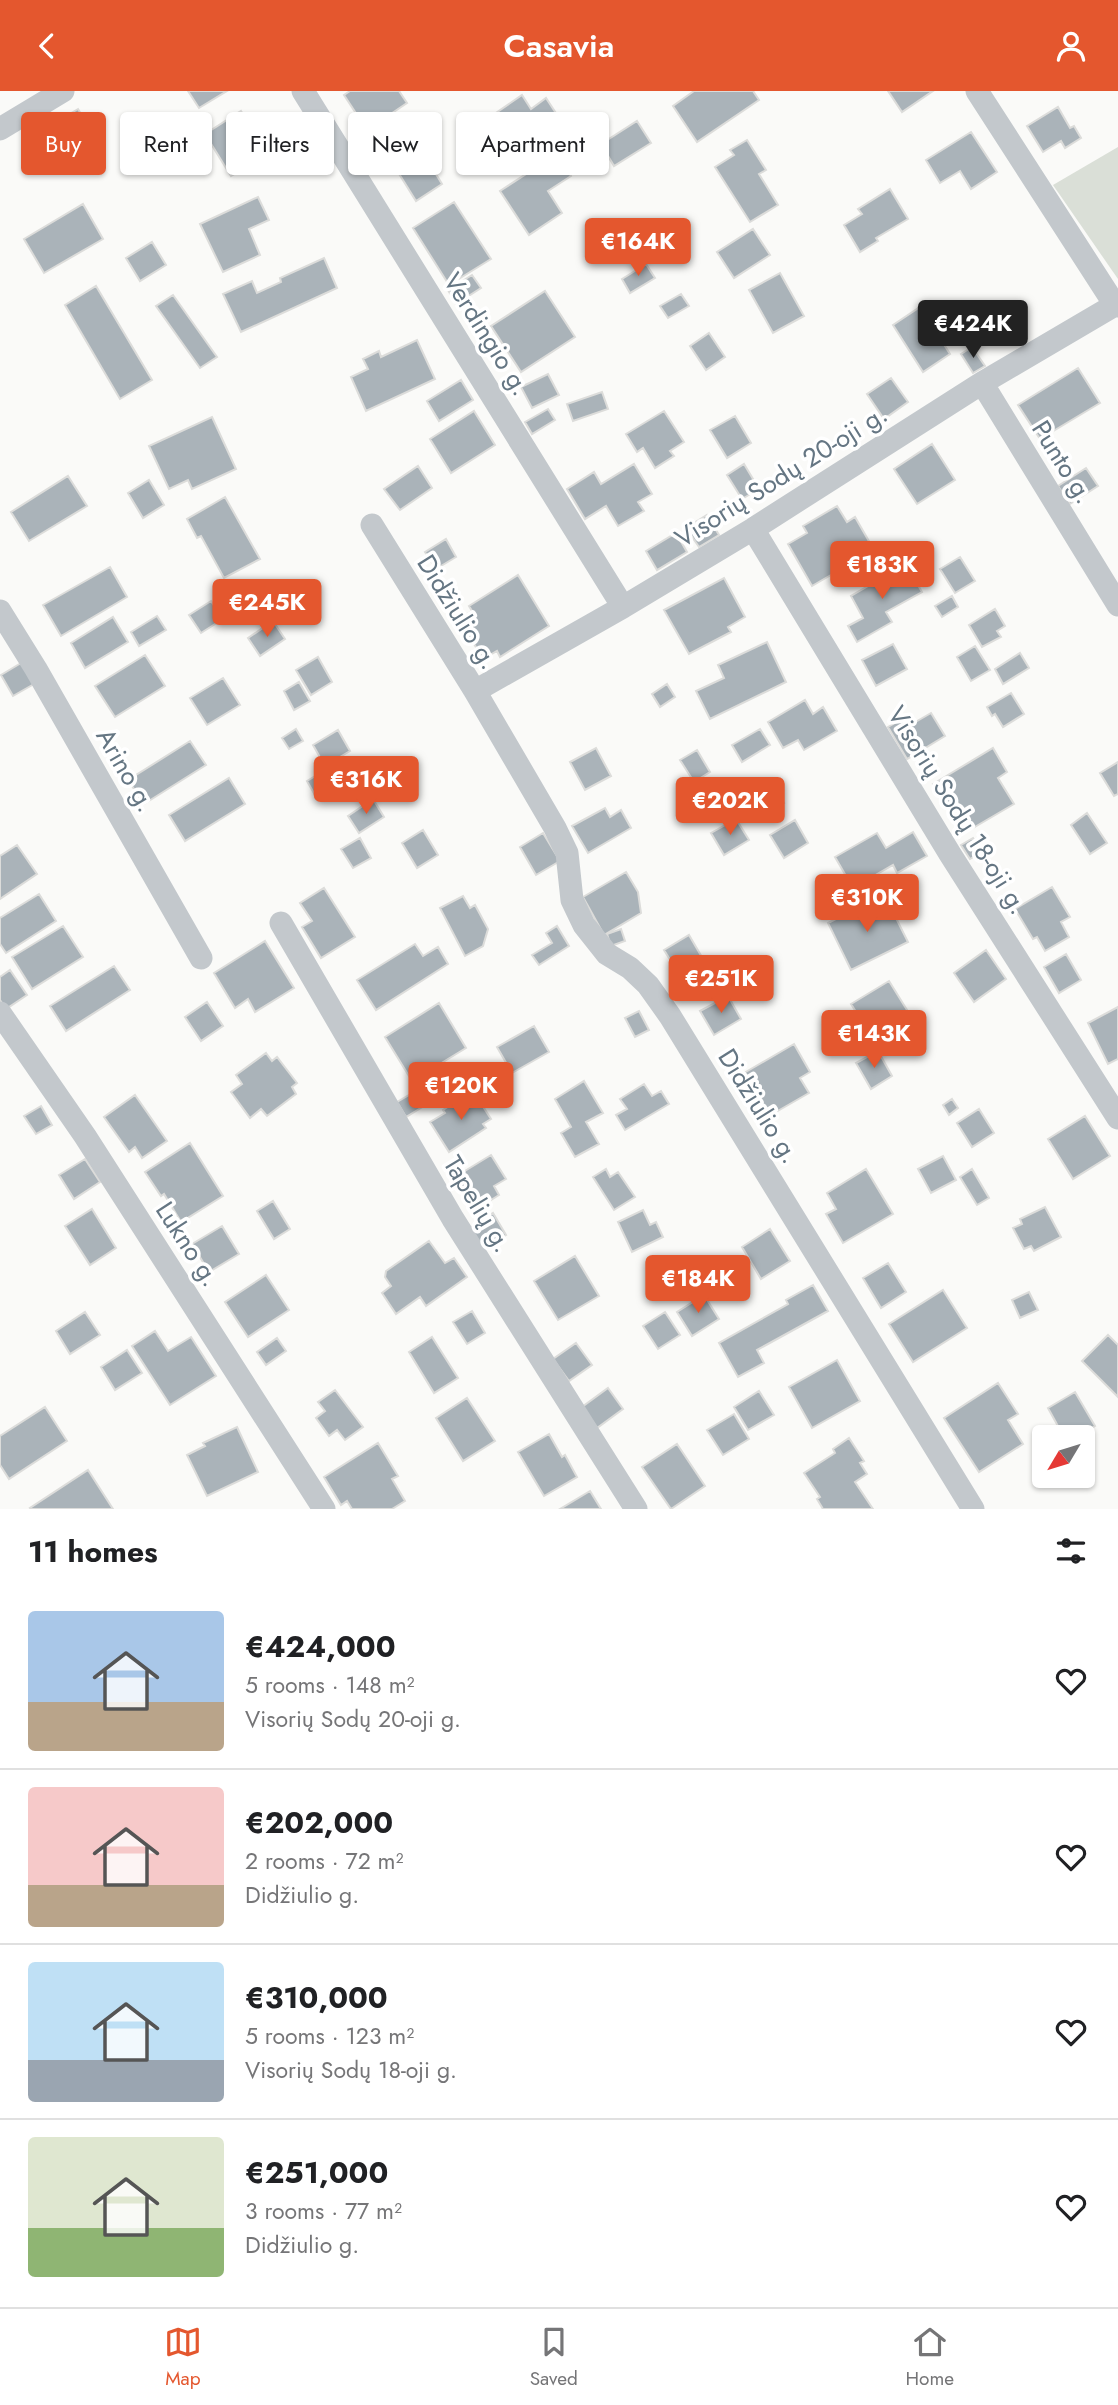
<!DOCTYPE html>
<meta charset="utf-8">
<style>
:root{--surface:#fff;--page:#f2f2f2;--text:#202124;--muted:#757577;--line:#e0e0e0;--accent:#e4572e}
body{margin:0;font-family:Jost,sans-serif;background:var(--page);color:var(--text);height:100vh;display:flex;flex-direction:column;font-size:26px;white-space:nowrap}
*{box-sizing:border-box;margin:0}
p{font-size:23px;color:var(--muted)}
.icon{flex:none;width:38px;height:38px;fill:none;stroke:currentColor;stroke-width:2;stroke-linecap:round;stroke-linejoin:round}
.map{position:relative;height:1418px;overflow:hidden}
.panel{display:flex;flex-direction:column;background:var(--surface);flex:1}
.panel>*{flex:none}
.guide{position:absolute;left:21px;top:21px;width:700px;height:63px;display:flex;gap:14px}
.needle{width:46px;rotate:232deg}
.fabs{position:absolute;left:1032px;top:1334px;display:grid;gap:14px}
.fabs a{display:grid;place-items:center;width:63px;height:63px;border-radius:7px;background:var(--surface);box-shadow:0 2px 5px #0004;font-size:35px}
.price{position:absolute;translate:-50% -60px;padding:0 16px;border-radius:7px;background:var(--accent);color:#fff;font-size:23px;line-height:46px;filter:drop-shadow(0 2px 4px #0008)}
.price::after{content:'';position:absolute;left:50%;top:42px;width:21px;height:16px;margin-left:-10px;background:inherit;clip-path:polygon(0 0,100% 0,50% 100%)}
.price.selected{background:#222;color:#fff}
ul{padding:0;list-style:none}
li{display:flex;align-items:center;gap:21px;height:175px;padding:0 28px}
li+li{border-top:2px solid var(--line)}
li span{display:grid;place-items:center;flex:none;width:196px;height:140px;border-radius:7px;color:#555}
li>.icon{margin-inline-start:auto}
span .icon{width:84px;height:84px;fill:#fffc;stroke-width:1}
li b{font-size:30px}
h2{display:flex;justify-content:space-between;align-items:center;height:84px;padding:0 28px;font-size:30px}
.tag{padding:0 24px;border-radius:7px;background:var(--surface);box-shadow:0 2px 5px #0004;font-size:24px;line-height:63px}
.tag.selected{background:var(--accent);color:#fff}
header{display:flex;justify-content:space-between;align-items:center;height:91px;padding:0 28px;background:var(--accent);color:#fff;font-size:32px;font-weight:600}
.dock{display:flex;justify-content:space-around;align-items:center;height:98px;border-top:2px solid var(--line);background:var(--surface);font-size:19px;color:var(--muted)}
.dock a{display:grid;justify-items:center;gap:4px}
.dock .selected{color:var(--accent)}
.map>svg:first-child{display:block}
</style>
<header><svg class="icon" aria-label="back" viewBox="0 0 24 24"><path d="M15 5l-7 7 7 7"/></svg>Casavia<svg class="icon" aria-label="person" viewBox="0 0 24 24"><circle cx="12" cy="8" r="4"/><path d="M4 21q1-7 8-7t8 7"/></svg></header>
<div class="map">
<svg width="1118" height="1418" viewBox="0 0 1118 1418">
<rect width="100%" height="100%" fill="#fafaf8"/>
<path fill="#dadfd7" d="M 1118,56 L 1118,188 L 1053,94 Z"/>
<path fill="#aab3b9" stroke="#dcdcda" stroke-width="2" d="M 188,0 L 227,0 L 199,17 Z
M 350,0 L 399,0 L 407,12 L 367,39 L 344,4 Z
M 694,0 L 753,0 L 759,9 L 697,51 L 673,15 Z
M 888,0 L 933,0 L 902,21 Z
M 522,4 L 531,18 L 546,7 L 567,39 L 554,48 L 545,35 L 534,42 L 524,28 L 505,41 L 493,24 Z
M 1058,16 L 1070,37 L 1074,35 L 1081,47 L 1065,57 L 1061,50 L 1043,61 L 1027,35 Z
M 78,18 L 99,53 L 65,74 L 43,39 Z
M 241,20 L 267,62 L 231,85 L 205,43 Z
M 177,26 L 189,71 L 156,80 L 143,35 Z
M 637,30 L 651,52 L 614,75 L 601,53 Z
M 423,32 L 435,51 L 422,60 L 442,93 L 416,110 L 383,57 Z
M 971,41 L 997,81 L 971,98 L 960,80 L 940,92 L 926,69 Z
M 747,49 L 766,79 L 759,83 L 778,114 L 750,131 L 715,76 L 734,64 L 730,59 Z
M 557,63 L 571,85 L 548,100 L 562,122 L 529,144 L 500,100 Z
M 890,98 L 908,128 L 876,147 L 878,150 L 860,161 L 844,134 L 862,123 L 858,118 Z
M 258,106 L 269,129 L 249,138 L 260,164 L 223,181 L 200,133 Z
M 454,111 L 491,168 L 449,194 L 413,137 Z
M 83,113 L 103,148 L 44,182 L 24,148 Z
M 753,138 L 770,164 L 734,187 L 717,161 Z
M 152,151 L 166,174 L 140,190 L 126,167 Z
M 324,167 L 337,197 L 241,241 L 223,203 L 252,190 L 257,202 L 281,191 L 280,187 Z
M 646,173 L 655,187 L 630,202 L 622,188 Z
M 780,182 L 804,225 L 773,242 L 749,199 Z
M 472,184 L 481,197 L 456,213 L 448,199 Z
M 96,195 L 152,289 L 120,308 L 65,214 Z
M 545,200 L 575,246 L 521,281 L 491,235 Z
M 681,203 L 689,215 L 668,227 L 660,215 Z
M 173,204 L 217,266 L 200,277 L 156,215 Z
M 993,212 L 1009,234 L 984,251 L 969,229 Z
M 920,216 L 950,263 L 923,281 L 893,234 Z
M 709,242 L 725,266 L 706,279 L 690,255 Z
M 417,249 L 435,288 L 366,320 L 351,286 L 368,278 L 363,268 L 379,260 L 381,266 Z
M 972,256 L 985,275 L 973,282 L 961,263 Z
M 1078,277 L 1100,312 L 1040,348 L 1018,314 Z
M 548,283 L 559,304 L 532,317 L 521,296 Z
M 891,287 L 908,311 L 884,328 L 867,303 Z
M 461,289 L 473,309 L 439,330 L 427,310 Z
M 602,301 L 608,318 L 573,330 L 567,313 Z
M 548,318 L 555,329 L 532,343 L 525,331 Z
M 474,320 L 495,354 L 451,382 L 430,348 Z
M 664,320 L 684,351 L 670,360 L 674,365 L 655,377 L 643,357 L 637,361 L 626,343 Z
M 735,325 L 751,352 L 727,367 L 710,339 Z
M 212,326 L 236,378 L 192,398 L 188,389 L 169,398 L 149,355 Z
M 932,353 L 955,389 L 917,413 L 894,378 Z
M 634,373 L 652,403 L 638,411 L 644,420 L 618,435 L 606,415 L 585,428 L 567,398 L 594,381 L 601,393 Z
M 744,373 L 759,398 L 742,408 L 727,384 Z
M 418,375 L 432,397 L 400,419 L 384,398 Z
M 1086,377 L 1098,395 L 1070,413 L 1058,395 Z
M 68,385 L 87,415 L 29,450 L 11,421 Z
M 149,389 L 164,414 L 143,427 L 128,402 Z
M 225,406 L 260,468 L 224,487 L 201,445 L 197,447 L 187,428 Z
M 837,415 L 847,431 L 855,426 L 874,459 L 812,495 L 788,453 L 807,442 L 803,435 Z
M 707,424 L 719,444 L 699,456 L 686,437 Z
M 676,442 L 687,461 L 657,479 L 646,460 Z
M 446,448 L 456,466 L 436,478 L 425,461 Z
M 960,466 L 975,490 L 955,502 L 940,478 Z
M 906,473 L 922,501 L 886,521 L 892,531 L 857,551 L 848,535 L 863,527 L 851,505 Z
M 110,476 L 127,506 L 61,545 L 43,514 Z
M 518,484 L 549,535 L 500,566 L 497,560 L 483,568 L 459,528 L 472,520 L 469,515 Z
M 724,487 L 745,526 L 728,536 L 731,541 L 689,563 L 664,519 Z
M 952,505 L 958,516 L 942,526 L 935,515 Z
M 211,510 L 223,528 L 201,542 L 189,524 Z
M 995,518 L 1005,535 L 997,540 L 1001,546 L 982,556 L 969,534 Z
M 157,525 L 166,539 L 139,555 L 131,541 Z
M 113,526 L 128,551 L 85,577 L 71,552 Z
M 273,530 L 285,548 L 260,565 L 248,547 Z
M 767,551 L 786,591 L 710,628 L 696,600 L 724,587 L 718,574 Z
M 893,553 L 907,578 L 876,595 L 862,569 Z
M 975,555 L 990,579 L 971,590 L 957,566 Z
M 1020,562 L 1029,577 L 1003,593 L 995,578 Z
M 145,564 L 165,595 L 115,626 L 95,595 Z
M 318,566 L 332,591 L 311,604 L 296,579 Z
M 21,572 L 34,593 L 13,605 L 1,584 Z
M 223,587 L 240,614 L 207,634 L 190,607 Z
M 299,591 L 310,610 L 294,619 L 284,600 Z
M 667,593 L 675,606 L 660,616 L 652,603 Z
M 1011,602 L 1024,623 L 1003,636 L 995,623 L 992,625 L 987,616 Z
M 805,609 L 813,623 L 823,616 L 837,640 L 804,659 L 798,649 L 783,657 L 768,631 Z
M 931,622 L 945,645 L 907,668 L 888,636 L 907,625 L 912,633 Z
M 296,638 L 303,650 L 289,658 L 282,647 Z
M 760,638 L 770,654 L 742,671 L 732,654 Z
M 338,639 L 350,660 L 325,675 L 313,654 Z
M 190,650 L 206,674 L 144,713 L 128,689 Z
M 596,657 L 611,685 L 585,699 L 570,671 Z
M 993,657 L 1007,681 L 998,687 L 1014,713 L 973,737 L 956,709 L 946,715 L 933,693 Z
M 697,659 L 710,681 L 694,691 L 680,669 Z
M 1118,671 L 1118,703 L 1114,705 L 1100,682 Z
M 322,681 L 330,695 L 315,704 L 307,690 Z
M 229,687 L 245,713 L 185,750 L 169,724 Z
M 773,695 L 784,712 L 767,723 L 756,706 Z
M 373,708 L 384,726 L 359,742 L 348,725 Z
M 605,717 L 610,726 L 621,719 L 631,737 L 588,762 L 572,735 Z
M 1087,722 L 1107,752 L 1090,763 L 1071,734 Z
M 736,728 L 749,749 L 724,764 L 711,742 Z
M 795,729 L 808,752 L 784,767 L 770,744 Z
M 423,739 L 438,764 L 417,777 L 402,752 Z
M 913,741 L 927,765 L 897,782 L 893,774 L 853,797 L 835,766 L 877,742 L 886,757 Z
M 543,742 L 560,770 L 536,784 L 520,756 Z
M 360,747 L 371,767 L 353,777 L 341,758 Z
M 973,747 L 982,761 L 970,768 L 961,754 Z
M 17,754 L 37,783 L 0,808 L 0,765 Z
M 626,781 L 638,801 L 641,822 L 604,844 L 583,806 Z
M 1052,796 L 1070,826 L 1061,831 L 1069,846 L 1045,860 L 1037,846 L 1033,848 L 1015,818 Z
M 324,797 L 355,846 L 321,867 L 302,836 L 312,830 L 300,812 Z
M 39,803 L 56,830 L 6,862 L 0,853 L 0,827 Z
M 463,805 L 470,817 L 475,814 L 488,838 L 483,855 L 465,865 L 440,817 Z
M 871,810 L 879,825 L 892,819 L 908,851 L 851,879 L 828,832 Z
M 63,835 L 83,866 L 32,898 L 12,866 Z
M 557,835 L 569,855 L 539,874 L 532,864 L 552,852 L 546,842 Z
M 621,838 L 625,850 L 611,855 L 607,843 Z
M 689,844 L 703,868 L 679,883 L 664,859 Z
M 265,850 L 294,897 L 255,921 L 248,908 L 235,917 L 214,882 Z
M 415,853 L 423,865 L 438,856 L 448,873 L 376,919 L 357,889 Z
M 986,859 L 1006,888 L 974,911 L 954,882 Z
M 1066,863 L 1081,889 L 1059,902 L 1044,876 Z
M 114,875 L 130,899 L 66,940 L 50,915 Z
M 10,879 L 27,904 L 6,918 L 0,909 L 0,886 Z
M 889,890 L 912,927 L 884,943 L 877,932 L 867,938 L 851,913 Z
M 728,905 L 741,928 L 714,944 L 700,920 Z
M 207,911 L 223,935 L 201,950 L 185,926 Z
M 439,912 L 466,957 L 412,990 L 385,946 Z
M 1118,916 L 1118,968 L 1108,973 L 1088,932 Z
M 639,920 L 649,939 L 635,946 L 625,927 Z
M 534,935 L 549,961 L 512,982 L 497,956 Z
M 794,953 L 810,981 L 800,987 L 809,1002 L 769,1025 L 744,982 Z
M 878,960 L 892,985 L 871,998 L 856,972 Z
M 266,962 L 272,970 L 277,966 L 297,992 L 292,996 L 296,1003 L 267,1025 L 261,1018 L 250,1027 L 231,1001 L 242,993 L 236,984 Z
M 584,990 L 603,1022 L 586,1031 L 599,1053 L 575,1066 L 561,1042 L 571,1036 L 555,1008 Z
M 644,993 L 652,1005 L 661,1000 L 669,1013 L 625,1039 L 616,1024 L 627,1018 L 620,1008 Z
M 416,1000 L 424,1015 L 406,1026 L 397,1011 Z
M 473,1000 L 491,1028 L 483,1033 L 486,1037 L 449,1061 L 430,1031 L 445,1022 L 443,1019 Z
M 135,1004 L 167,1050 L 142,1067 L 135,1056 L 129,1061 L 104,1026 Z
M 952,1008 L 958,1017 L 949,1024 L 943,1014 Z
M 41,1015 L 52,1034 L 36,1043 L 24,1025 Z
M 979,1018 L 994,1042 L 972,1056 L 957,1032 Z
M 1085,1025 L 1110,1065 L 1073,1088 L 1048,1048 Z
M 190,1052 L 223,1105 L 181,1131 L 164,1103 L 161,1105 L 145,1081 Z
M 491,1064 L 506,1088 L 494,1095 L 499,1104 L 475,1119 L 455,1086 Z
M 943,1065 L 956,1089 L 931,1102 L 918,1078 Z
M 85,1068 L 100,1091 L 74,1108 L 59,1084 Z
M 606,1078 L 610,1086 L 618,1081 L 635,1106 L 614,1119 L 593,1086 Z
M 866,1078 L 893,1123 L 843,1152 L 826,1123 L 836,1118 L 827,1102 Z
M 972,1078 L 989,1107 L 977,1114 L 960,1086 Z
M 273,1110 L 290,1138 L 274,1148 L 257,1120 Z
M 1045,1116 L 1061,1146 L 1034,1160 L 1031,1155 L 1024,1158 L 1013,1137 L 1022,1133 L 1020,1128 Z
M 92,1118 L 116,1157 L 90,1174 L 65,1135 Z
M 643,1119 L 650,1134 L 656,1131 L 663,1146 L 632,1161 L 618,1131 Z
M 493,1122 L 506,1144 L 484,1158 L 470,1137 Z
M 222,1135 L 239,1163 L 209,1181 L 192,1153 Z
M 770,1138 L 790,1170 L 761,1188 L 742,1156 Z
M 429,1150 L 445,1172 L 454,1167 L 467,1186 L 426,1215 L 420,1206 L 396,1223 L 382,1202 L 391,1195 L 385,1186 L 386,1180 Z
M 575,1165 L 599,1205 L 558,1229 L 534,1190 Z
M 888,1172 L 906,1201 L 881,1217 L 863,1187 Z
M 266,1184 L 289,1219 L 248,1246 L 225,1211 Z
M 813,1194 L 828,1220 L 757,1259 L 764,1272 L 738,1286 L 719,1252 L 788,1213 L 786,1209 Z
M 943,1199 L 967,1237 L 913,1271 L 889,1233 Z
M 1029,1201 L 1038,1219 L 1020,1227 L 1012,1209 Z
M 704,1204 L 719,1228 L 692,1245 L 677,1221 Z
M 472,1220 L 485,1242 L 467,1253 L 453,1231 Z
M 85,1221 L 100,1244 L 70,1263 L 56,1240 Z
M 665,1221 L 680,1244 L 658,1258 L 643,1235 Z
M 155,1240 L 168,1260 L 191,1246 L 216,1285 L 170,1314 L 132,1255 Z
M 1108,1244 L 1118,1254 L 1118,1306 L 1082,1270 Z
M 432,1246 L 458,1287 L 434,1302 L 409,1261 Z
M 277,1247 L 286,1260 L 266,1274 L 257,1261 Z
M 576,1252 L 592,1274 L 569,1290 L 553,1268 Z
M 127,1259 L 142,1282 L 115,1299 L 101,1276 Z
M 837,1269 L 860,1310 L 812,1337 L 789,1296 Z
M 998,1292 L 1018,1323 L 1008,1329 L 1023,1353 L 979,1381 L 944,1327 Z
M 608,1297 L 623,1318 L 597,1337 L 582,1316 Z
M 335,1299 L 363,1336 L 345,1349 L 337,1339 L 329,1345 L 316,1327 L 325,1320 L 318,1311 Z
M 759,1300 L 774,1324 L 748,1339 L 734,1316 Z
M 1075,1301 L 1095,1335 L 1078,1346 L 1064,1346 L 1048,1317 Z
M 467,1307 L 495,1350 L 463,1370 L 436,1327 Z
M 45,1316 L 67,1350 L 9,1388 L 0,1374 L 0,1345 Z
M 734,1323 L 749,1348 L 723,1364 L 707,1339 Z
M 237,1336 L 258,1381 L 207,1405 L 187,1364 L 205,1355 L 203,1352 Z
M 549,1343 L 562,1366 L 565,1364 L 577,1386 L 544,1405 L 518,1361 Z
M 849,1347 L 864,1370 L 860,1372 L 867,1383 L 855,1391 L 873,1418 L 823,1418 L 817,1408 L 820,1406 L 804,1382 L 835,1362 L 833,1358 Z
M 378,1352 L 398,1385 L 392,1388 L 405,1410 L 392,1418 L 352,1418 L 347,1410 L 341,1414 L 324,1386 Z
M 677,1353 L 705,1395 L 671,1418 L 642,1376 Z
M 88,1379 L 113,1418 L 31,1418 L 30,1417 Z
M 590,1400 L 601,1418 L 560,1418 Z"/>
<g fill="none" stroke-linecap="round" stroke-linejoin="round">
<path stroke="#c3c8cc" stroke-width="23" d="M 303,0 L 623,516
M 977,0 L 1115,214 L 1118,215
M 0,38 L 63,0
M 982,292 L 1118,514
M 372,434 L 475,600 L 555,737 L 567,762 L 572,809 L 584,834 L 607,863 L 630,877 L 648,894 L 670,925 L 973,1418
M 753,438 L 950,763 L 1118,1027
M 0,520 L 36,578 L 201,867
M 475,600 L 623,516 L 753,438 L 982,292 L 1115,214
M 281,832 L 453,1128 L 636,1418
M 0,922 L 85,1045 L 324,1418"/>
</g>
<g text-anchor="middle" dominant-baseline="central" stroke-width="7" stroke-linejoin="round" paint-order="stroke">
<g font-size="26" fill="#657683" stroke="#fff">
<text transform="translate(487 243) rotate(58)">Verdingio g.</text>
<text transform="translate(1063 371) rotate(58)">Punto g.</text>
<text transform="translate(781 385) rotate(-32)">Visorių Sodų 20-oji g.</text>
<text transform="translate(458 521) rotate(58)">Didžiulio g.</text>
<text transform="translate(126 679) rotate(60)">Arino g.</text>
<text transform="translate(958 719) rotate(58)">Visorių Sodų 18-oji g.</text>
<text transform="translate(759 1015) rotate(58)">Didžiulio g.</text>
<text transform="translate(478 1113) rotate(59)">Tapelių g.</text>
<text transform="translate(188 1153) rotate(57)">Lukno g.</text>
</g>
</g>
</svg>
<div class="fabs">
<a><svg class="needle" viewBox="-14 -14 28 28"><path d="M0-13l5 13h-10z" fill="#e53935"/><path d="M0 13l5-13h-10z" fill="#757577"/></svg></a>
</div>
<b class="price" style="left:638px;top:187px">€164K</b>
<b class="price selected" style="left:973px;top:269px">€424K</b>
<b class="price" style="left:882px;top:510px">€183K</b>
<b class="price" style="left:267px;top:548px">€245K</b>
<b class="price" style="left:366px;top:725px">€316K</b>
<b class="price" style="left:730px;top:746px">€202K</b>
<b class="price" style="left:867px;top:843px">€310K</b>
<b class="price" style="left:721px;top:924px">€251K</b>
<b class="price" style="left:874px;top:979px">€143K</b>
<b class="price" style="left:461px;top:1031px">€120K</b>
<b class="price" style="left:698px;top:1224px">€184K</b>
<div class="guide">
<a class="tag selected">Buy</a>
<a class="tag">Rent</a>
<a class="tag">Filters</a>
<a class="tag">New</a>
<a class="tag">Apartment</a>
</div>
</div>
<section class="panel">
<h2>11 homes<svg class="icon" aria-label="filters" viewBox="0 0 24 24"><path d="M4 7h16M4 17h16"/><circle cx="9" cy="7" r="2"/><circle cx="15" cy="17" r="2"/></svg></h2>
<ul>
<li><span style="background:linear-gradient(#a9c7e8 65%,#b9a48a 0)"><svg class="icon" aria-label="home" viewBox="0 0 24 24"><path d="M3 11l9-7 9 7M6 9v11h12V9"/></svg></span><div><b>€424,000</b><p>5 rooms · 148 m²</p><p>Visorių Sodų 20-oji g.</p></div><svg class="icon" aria-label="heart" viewBox="0 0 24 24"><path d="M12 20l-8-8c-3-5 5-10 8-4 3-6 11-1 8 4z"/></svg></li>
<li><span style="background:linear-gradient(#f6c9c9 70%,#b9a48a 0)"><svg class="icon" aria-label="home" viewBox="0 0 24 24"><path d="M3 11l9-7 9 7M6 9v11h12V9"/></svg></span><div><b>€202,000</b><p>2 rooms · 72 m²</p><p>Didžiulio g.</p></div><svg class="icon" aria-label="heart" viewBox="0 0 24 24"><path d="M12 20l-8-8c-3-5 5-10 8-4 3-6 11-1 8 4z"/></svg></li>
<li><span style="background:linear-gradient(#bfe0f5 70%,#9aa5b1 0)"><svg class="icon" aria-label="home" viewBox="0 0 24 24"><path d="M3 11l9-7 9 7M6 9v11h12V9"/></svg></span><div><b>€310,000</b><p>5 rooms · 123 m²</p><p>Visorių Sodų 18-oji g.</p></div><svg class="icon" aria-label="heart" viewBox="0 0 24 24"><path d="M12 20l-8-8c-3-5 5-10 8-4 3-6 11-1 8 4z"/></svg></li>
<li><span style="background:linear-gradient(#dfe7d0 65%,#8fb573 0)"><svg class="icon" aria-label="home" viewBox="0 0 24 24"><path d="M3 11l9-7 9 7M6 9v11h12V9"/></svg></span><div><b>€251,000</b><p>3 rooms · 77 m²</p><p>Didžiulio g.</p></div><svg class="icon" aria-label="heart" viewBox="0 0 24 24"><path d="M12 20l-8-8c-3-5 5-10 8-4 3-6 11-1 8 4z"/></svg></li>
</ul>
</section>
<nav class="dock">
<a class="selected"><svg class="icon" aria-label="map" viewBox="0 0 24 24"><path d="M3 6l6-2 6 2 6-2v14l-6 2-6-2-6 2zM9 4v14M15 6v14"/></svg>Map</a>
<a><svg class="icon" aria-label="saved" viewBox="0 0 24 24"><path d="M7 4h10v16l-5-4-5 4z"/></svg>Saved</a>
<a><svg class="icon" aria-label="home" viewBox="0 0 24 24"><path d="M3 11l9-7 9 7M6 9v11h12V9"/></svg>Home</a>
</nav>
